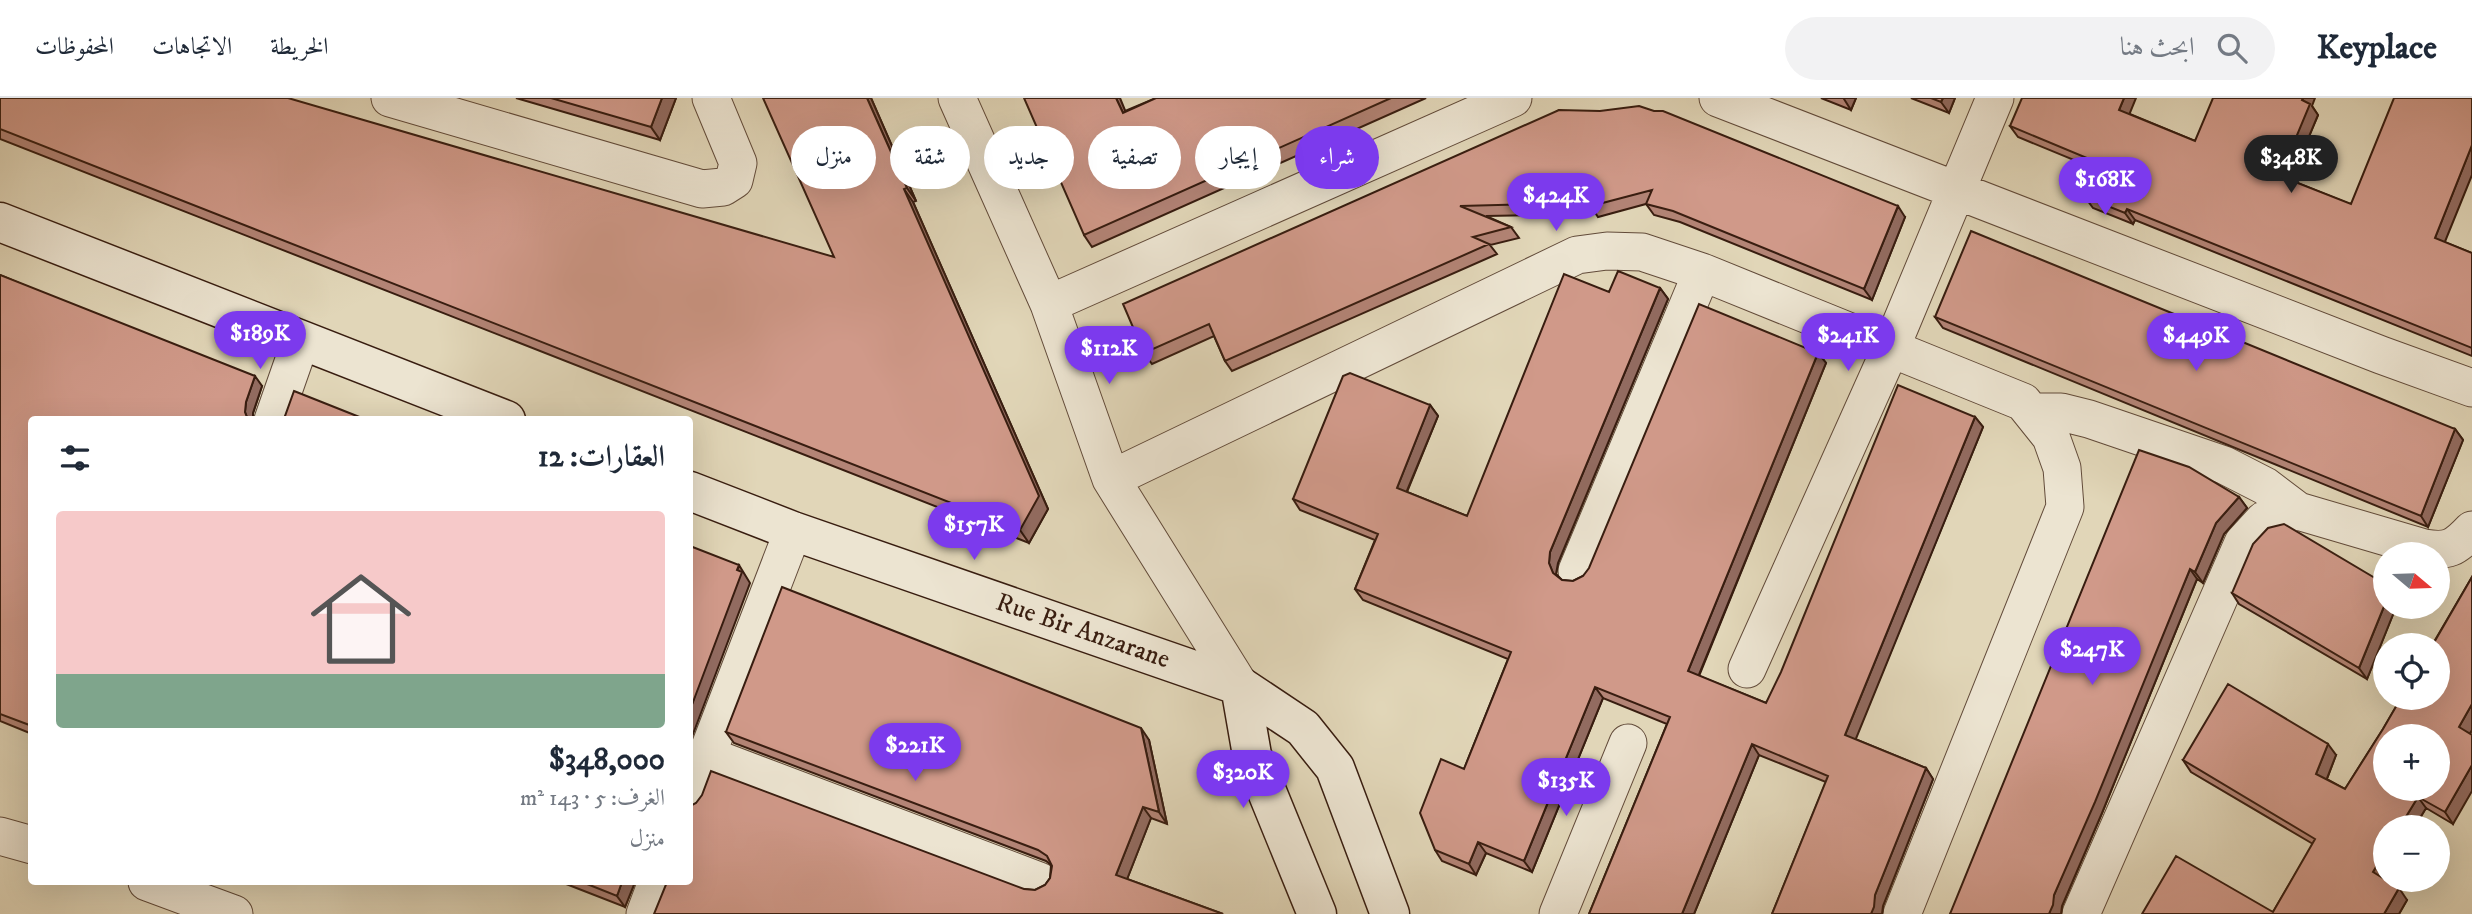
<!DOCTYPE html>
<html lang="ar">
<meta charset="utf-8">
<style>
:root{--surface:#fff;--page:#f2f2f3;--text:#1f2937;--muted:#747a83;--line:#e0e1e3;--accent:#7c3aed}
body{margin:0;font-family:"IM FELL DW Pica",Amiri,serif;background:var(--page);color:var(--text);direction:rtl;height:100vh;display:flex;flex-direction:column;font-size:26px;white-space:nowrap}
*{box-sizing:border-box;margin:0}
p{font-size:23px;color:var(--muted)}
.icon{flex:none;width:38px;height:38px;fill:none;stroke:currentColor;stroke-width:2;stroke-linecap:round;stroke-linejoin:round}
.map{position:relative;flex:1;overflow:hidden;direction:ltr}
.details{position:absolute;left:28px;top:318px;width:665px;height:469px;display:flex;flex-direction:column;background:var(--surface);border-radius:7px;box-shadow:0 7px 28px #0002;direction:rtl}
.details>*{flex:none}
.top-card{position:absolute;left:714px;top:28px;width:665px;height:63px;direction:rtl;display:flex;gap:14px}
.needle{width:46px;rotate:109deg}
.tools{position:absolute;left:2373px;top:444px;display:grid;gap:14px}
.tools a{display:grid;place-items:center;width:77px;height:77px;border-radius:50%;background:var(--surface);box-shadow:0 7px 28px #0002;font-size:35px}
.price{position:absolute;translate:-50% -60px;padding:0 16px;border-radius:24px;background:var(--accent);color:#fff;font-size:23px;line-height:46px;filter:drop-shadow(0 2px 4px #0008)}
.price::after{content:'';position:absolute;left:50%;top:42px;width:21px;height:16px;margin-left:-10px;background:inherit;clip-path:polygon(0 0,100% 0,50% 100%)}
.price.on{background:#222;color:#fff}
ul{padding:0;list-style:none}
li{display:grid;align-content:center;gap:14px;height:371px;padding:0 28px}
li span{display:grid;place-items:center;height:217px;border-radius:7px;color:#555}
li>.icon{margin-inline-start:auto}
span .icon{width:126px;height:126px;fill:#fffc;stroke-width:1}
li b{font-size:30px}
h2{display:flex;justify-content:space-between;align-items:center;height:84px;padding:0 28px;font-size:30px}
.tag{padding:0 24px;border-radius:32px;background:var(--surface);box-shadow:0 7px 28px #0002;font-size:24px;line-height:63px}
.tag.on{background:var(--accent);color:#fff}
header{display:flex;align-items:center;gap:42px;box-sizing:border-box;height:98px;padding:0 35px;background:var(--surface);border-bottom:2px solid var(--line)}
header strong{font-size:33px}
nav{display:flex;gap:38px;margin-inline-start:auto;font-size:24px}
.search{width:490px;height:63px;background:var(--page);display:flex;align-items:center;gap:18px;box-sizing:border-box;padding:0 24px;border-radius:38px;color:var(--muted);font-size:26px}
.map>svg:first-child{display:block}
</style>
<header>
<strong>Keyplace</strong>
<div class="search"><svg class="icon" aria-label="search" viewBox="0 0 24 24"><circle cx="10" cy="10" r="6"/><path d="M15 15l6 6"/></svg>ابحث هنا</div>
<nav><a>الخريطة</a><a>الاتجاهات</a><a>المحفوظات</a></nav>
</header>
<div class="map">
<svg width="2472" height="816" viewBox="0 0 2472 816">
<rect width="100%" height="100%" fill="#e1d6b8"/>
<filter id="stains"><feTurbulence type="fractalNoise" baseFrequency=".00286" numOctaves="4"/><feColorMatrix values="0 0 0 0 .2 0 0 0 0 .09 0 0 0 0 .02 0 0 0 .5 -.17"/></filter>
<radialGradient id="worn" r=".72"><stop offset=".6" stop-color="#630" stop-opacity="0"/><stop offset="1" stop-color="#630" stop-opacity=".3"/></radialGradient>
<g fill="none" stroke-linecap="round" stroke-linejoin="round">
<defs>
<path id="street" d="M 390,0 L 702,91 L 723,89 L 734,82 L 738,65 L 711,0
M 957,0 L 1049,206 L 1111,381 L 1240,588
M 1718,0 L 2381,257 L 2472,290
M 1049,206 L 1513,0
M 2031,314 L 2061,314 L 2089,321 L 2224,367 L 2265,388 L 2298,413
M 273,322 L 301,242
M 1111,381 L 1577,157 L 1607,153 L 1642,154 L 1702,174 L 2023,304 L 2051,339 L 2062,370 L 2065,409 L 1902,816
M 1577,473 L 1702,174
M 1747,571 L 1890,252 L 1995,0
M 706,657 L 1039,783
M 690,701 L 793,433
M 0,738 L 32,747
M 147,784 L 234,816
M 645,816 L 657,784
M 1558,816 L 1628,645
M 2081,816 L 2243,445 L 2264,422 L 2298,413 L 2424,450 C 2448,454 2455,450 2472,432"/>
<path id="secondary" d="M 0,124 L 506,322
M 690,393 L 793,433 L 1240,588 L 1303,630 L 1335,670 L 1390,816
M 1240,588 L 1252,657 L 1317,816"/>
</defs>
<use href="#street" stroke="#624b3a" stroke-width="39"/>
<use href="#secondary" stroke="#381d10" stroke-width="41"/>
<use href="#street" stroke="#ece4d1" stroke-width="37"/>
<use href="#secondary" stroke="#ece4d1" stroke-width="38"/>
</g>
<path fill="#b38476" stroke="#381d10" stroke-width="2" d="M 0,0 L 834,159 L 871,0 L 916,103 L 913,104 L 1048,411 L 1029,445 L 0,41 Z
M 516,0 L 676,0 L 660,42 Z
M 1156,0 L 1426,0 L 1092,149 L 1084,137 L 1125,13 Z
M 1821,0 L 1856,0 L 1851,12 Z
M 1911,0 L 1955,0 L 1949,15 Z
M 2312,8 L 2318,17 L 2290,82 L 2472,155 L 2472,258 L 2135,122 L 2133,126 L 2093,110 L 2085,99 L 2096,71 L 2018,39 L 2010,28 L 2130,16 L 2195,43 Z
M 1559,12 L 1905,119 L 1872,202 L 1680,124 L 1654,117 L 1646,106 L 1598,119 L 1594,113 L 1586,116 L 1486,118 L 1511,129 L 1519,140 L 1490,147 L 1497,156 L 1232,273 L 1225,263 L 1214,238 L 1152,266 L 1144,255 Z
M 0,177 L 262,288 L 253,315 L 32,322 L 32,636 L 0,623 Z
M 1660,190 L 1668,201 L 1558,465 L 1556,476 L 1562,482 L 1573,483 L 1583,478 L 1818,255 L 1826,265 L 1699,578 L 1766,605 L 1975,319 L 1983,329 L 1855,641 L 1926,670 L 1933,681 L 1883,808 L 1882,816 L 1772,816 L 1826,684 L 1759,657 L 1694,816 L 1589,816 L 1667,626 L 1603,600 L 1532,774 L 1486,755 L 1476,777 L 1442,763 L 1435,752 L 1464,671 L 1508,561 L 1363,502 L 1355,491 L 1375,442 L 1300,412 L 1293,401 L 1430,307 L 1438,318 L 1407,394 L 1467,418 L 1609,194 Z
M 1935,219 L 2455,331 L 2463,342 L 2428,429 L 1943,230 Z
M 2239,399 L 2247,410 L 2224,436 L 2203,485 L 2197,481 L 2102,715 L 2062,808 L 2061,816 L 1950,816 Z
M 2472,479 L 2472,632 L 2470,636 L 2453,726 L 2426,710 L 2414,730 L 2385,730 L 2385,779 L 2384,781 L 2407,802 L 2399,816 L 2142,816 L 2273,814 L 2313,746 L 2191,674 L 2183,662 L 2336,657 L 2327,681 L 2345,691 L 2383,631 Z
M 2232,495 L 2385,509 L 2396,509 L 2367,581 L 2239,506 Z
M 726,634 L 1149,642 L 1167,726 L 1151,720 L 1127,781 L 1223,816 L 1024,791 L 1035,792 L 1045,787 L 1050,780 L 1051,767 L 1046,763 L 734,645 Z
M 561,784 L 635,784 L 625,809 Z"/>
<path fill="#926b60" stroke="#381d10" stroke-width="2" d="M 662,0 L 676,0 L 660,42 L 651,29 Z
M 867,0 L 871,0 L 916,103 L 907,90 Z
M 1116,0 L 1120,0 L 1131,27 L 1123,15 Z
M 1844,0 L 1856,0 L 1851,12 L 1844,1 Z
M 1943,0 L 1955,0 L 1949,15 L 1941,4 Z
M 2124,0 L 2136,0 L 2127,22 L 2119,12 Z
M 2303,0 L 2315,0 L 2312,8 L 2318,17 L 2288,89 L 2280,78 Z
M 2472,47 L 2472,77 L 2442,151 L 2435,140 Z
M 904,91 L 913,104 L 1048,411 L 1029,445 L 1020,432 Z
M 1898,108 L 1905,119 L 1872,202 L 1864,191 Z
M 2127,111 L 2135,122 L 2133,126 L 2125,115 Z
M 1660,190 L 1668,201 L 1558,465 L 1556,476 L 1561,486 L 1553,475 L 1549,465 L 1550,454 Z
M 1818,255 L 1826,265 L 1696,584 L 1688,573 Z
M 255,278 L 262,288 L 253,315 L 253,322 L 248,322 L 245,314 L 246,304 Z
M 1430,307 L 1438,318 L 1404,400 L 1397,390 Z
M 1975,319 L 1983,329 L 1853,648 L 1845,637 Z
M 2455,331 L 2463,342 L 2428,429 L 2421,418 Z
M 2239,399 L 2247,410 L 2224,436 L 2203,485 L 2195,474 L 2216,425 Z
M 739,467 L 750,485 L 690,644 L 690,612 Z
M 2190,471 L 2197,481 L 2102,715 L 2062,808 L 2061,816 L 2049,816 L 2054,797 Z
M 2385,506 L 2385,509 L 2396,509 L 2367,581 L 2359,570 Z
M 1595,589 L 1603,600 L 1532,774 L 1524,763 Z
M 2472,606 L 2472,632 L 2467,640 L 2459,629 Z
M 1141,630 L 1149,642 L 1167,726 L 1159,714 Z
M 1752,646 L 1759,657 L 1694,816 L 1682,816 Z
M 2328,646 L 2336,657 L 2324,688 L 2316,676 Z
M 2472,667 L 2472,693 L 2453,726 L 2445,714 Z
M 1926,670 L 1933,681 L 1883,808 L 1882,816 L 1871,816 L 1875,797 Z
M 2418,699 L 2426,710 L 2414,730 L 2399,730 Z
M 1143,709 L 1151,720 L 1124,789 L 1116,777 Z
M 1478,744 L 1486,755 L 1476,777 L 1469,766 Z
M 2385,754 L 2385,779 L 2381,786 L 2373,774 Z
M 622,784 L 635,784 L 625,809 L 617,798 Z
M 2399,790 L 2407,802 L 2399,816 L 2384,816 Z"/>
<path fill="#d09989" stroke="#381d10" stroke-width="2" fill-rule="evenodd" d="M 0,0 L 288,0 L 834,159 L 763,0 L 867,0 L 907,90 L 904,91 L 1039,398 L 1020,432 L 0,31 Z
M 551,0 L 662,0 L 651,29 Z
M 1024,0 L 1116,0 L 1123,15 L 1156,0 L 1391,0 L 1084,137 Z
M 1931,0 L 1943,0 L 1941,4 Z
M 2022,0 L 2124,0 L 2119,12 L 2195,43 L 2213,0 L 2303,0 L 2302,2 L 2310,6 L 2280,78 L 2351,106 L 2394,0 L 2472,0 L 2472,47 L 2435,140 L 2472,155 L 2472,250 L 2127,111 L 2125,115 L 2085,99 L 2099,65 L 2010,28 Z
M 1639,8 L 1654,13 L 1663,13 L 1898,108 L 1864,191 L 1673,113 L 1646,106 L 1652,92 L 1591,108 L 1594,98 L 1579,105 L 1460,108 L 1511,129 L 1473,139 L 1489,146 L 1225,263 L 1209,226 L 1144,255 L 1123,206 L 1559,12 L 1600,13 Z
M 1971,133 L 2455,331 L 2421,418 L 1935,219 Z
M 1618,173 L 1660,190 L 1550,454 L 1549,465 L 1553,475 L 1562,482 L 1573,483 L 1583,478 L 1589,470 L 1699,206 L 1818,255 L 1688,573 L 1766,605 L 1781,574 L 1898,287 L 1975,319 L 1845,637 L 1926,670 L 1875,797 L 1874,809 L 1871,816 L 1772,816 L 1828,678 L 1752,646 L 1682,816 L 1589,816 L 1670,619 L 1595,589 L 1524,763 L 1478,744 L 1469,766 L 1435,752 L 1420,715 L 1441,661 L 1464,671 L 1511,554 L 1355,491 L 1378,436 L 1293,401 L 1343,278 L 1350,275 L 1430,307 L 1397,390 L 1467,418 L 1564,176 L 1609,194 Z
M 0,177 L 255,278 L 246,304 L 245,314 L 248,322 L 32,322 L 32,628 L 0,616 Z
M 294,293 L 367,322 L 283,322 L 285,318 Z
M 2139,352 L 2189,369 L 2239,399 L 2216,425 L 2195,474 L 2190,471 L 2095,704 L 2054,797 L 2053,807 L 2049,816 L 1950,816 Z
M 2284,426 L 2385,486 L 2385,506 L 2359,570 L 2232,495 L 2253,446 L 2268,430 Z
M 690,448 L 739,467 L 737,472 L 742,474 L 690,612 Z
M 2472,479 L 2472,606 L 2459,629 L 2472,637 L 2472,667 L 2445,714 L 2418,699 L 2399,730 L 2385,730 L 2385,754 L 2373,774 L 2399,790 L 2384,816 L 2142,816 L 2176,758 L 2273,814 L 2315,741 L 2183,662 L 2228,586 L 2328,646 L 2316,676 L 2345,691 L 2383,631 L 2401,600 L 2438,600 L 2438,548 L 2432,548 ZM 2385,639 L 2438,639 L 2438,691 L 2385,691 Z
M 782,489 L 1141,630 L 1159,714 L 1143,709 L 1116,777 L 1223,816 L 654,816 L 667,784 L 690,784 L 690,708 L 696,705 L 702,697 L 711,673 L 1024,791 L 1035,792 L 1045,787 L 1050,780 L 1052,768 L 1047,758 L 1038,752 L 726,634 Z
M 582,784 L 622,784 L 617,798 Z"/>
<g text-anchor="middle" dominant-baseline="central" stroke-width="5" stroke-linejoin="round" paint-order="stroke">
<g font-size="26" fill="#381d10" stroke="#ece4d1">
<text transform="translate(1083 533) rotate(19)">Rue Bir Anzarane</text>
</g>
</g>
<rect width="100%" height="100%" filter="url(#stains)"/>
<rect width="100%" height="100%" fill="url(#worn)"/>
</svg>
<div class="tools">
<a><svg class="needle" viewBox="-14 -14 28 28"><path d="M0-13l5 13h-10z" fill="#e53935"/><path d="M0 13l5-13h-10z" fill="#747a83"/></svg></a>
<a><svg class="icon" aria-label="locate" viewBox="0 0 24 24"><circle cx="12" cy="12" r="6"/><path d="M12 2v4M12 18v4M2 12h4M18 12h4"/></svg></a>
<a>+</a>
<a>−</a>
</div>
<b class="price on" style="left:2291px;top:97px">$348K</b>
<b class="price" style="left:2105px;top:119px">$168K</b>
<b class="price" style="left:1556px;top:135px">$424K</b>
<b class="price" style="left:260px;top:273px">$189K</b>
<b class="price" style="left:1848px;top:275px">$241K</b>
<b class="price" style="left:2196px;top:275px">$449K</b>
<b class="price" style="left:1109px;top:288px">$112K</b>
<b class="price" style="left:974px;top:464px">$157K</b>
<b class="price" style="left:2092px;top:589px">$247K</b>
<b class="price" style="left:915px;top:685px">$221K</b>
<b class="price" style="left:1243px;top:712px">$320K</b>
<b class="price" style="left:1566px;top:720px">$135K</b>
<div class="top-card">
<a class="tag on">شراء</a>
<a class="tag">إيجار</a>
<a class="tag">تصفية</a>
<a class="tag">جديد</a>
<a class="tag">شقة</a>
<a class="tag">منزل</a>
</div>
<section class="details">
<h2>العقارات: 12<svg class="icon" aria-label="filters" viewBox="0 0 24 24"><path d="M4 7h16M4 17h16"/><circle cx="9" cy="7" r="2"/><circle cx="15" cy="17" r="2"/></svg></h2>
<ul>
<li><span style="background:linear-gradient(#f6c9c9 75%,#7fa58c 0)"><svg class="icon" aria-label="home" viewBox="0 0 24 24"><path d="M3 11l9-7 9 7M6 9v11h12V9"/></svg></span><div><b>$348,000</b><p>الغرف: 5 · 143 m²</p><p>منزل</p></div></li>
</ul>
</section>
</div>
